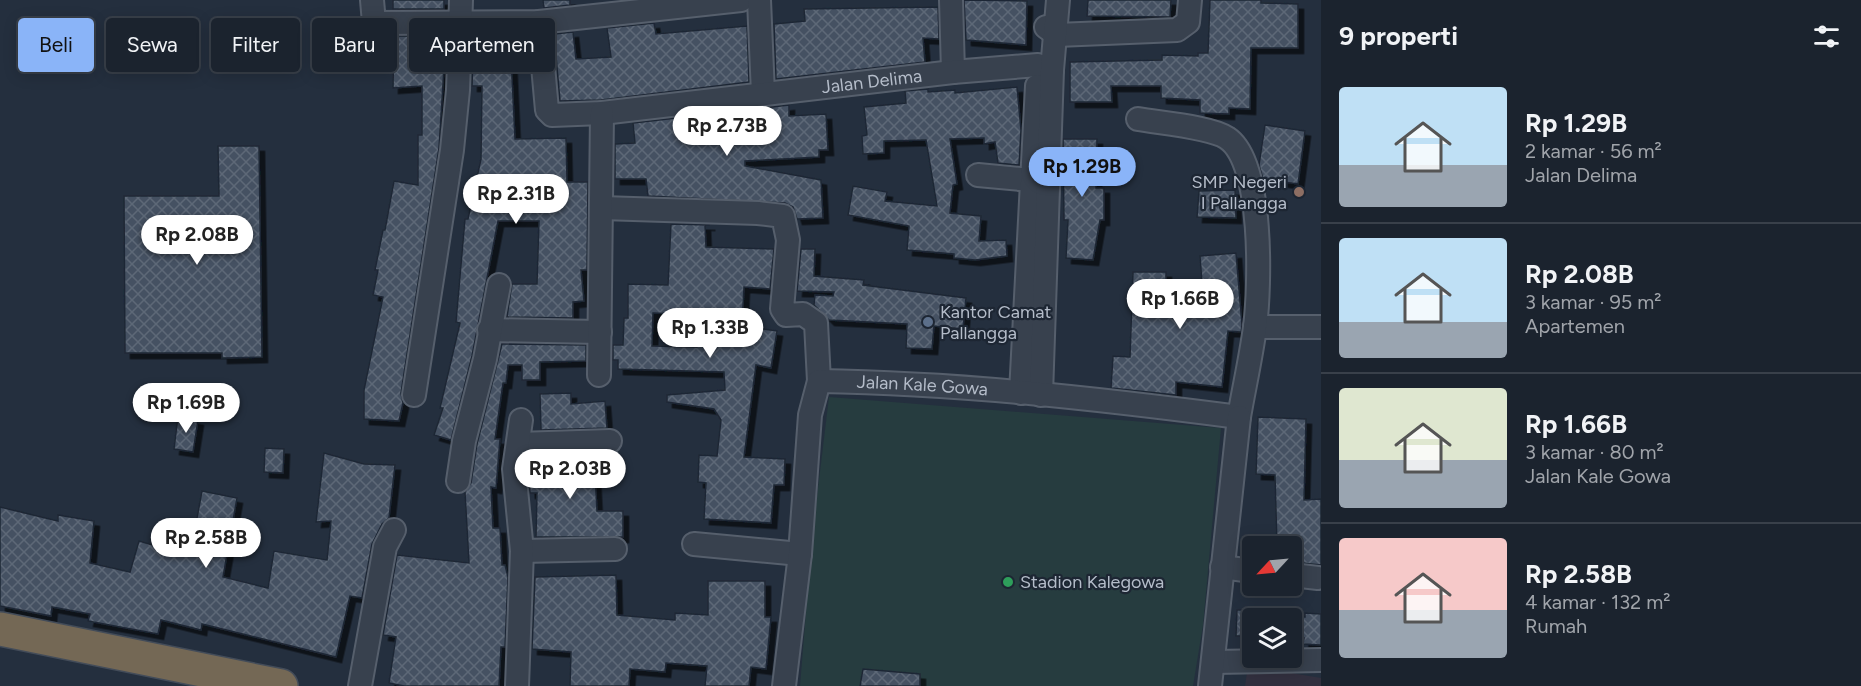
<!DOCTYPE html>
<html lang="id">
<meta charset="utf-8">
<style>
:root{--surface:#1b232e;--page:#282f3a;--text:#f1f3f6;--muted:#a0a4aa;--line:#39404a;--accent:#8ab4f8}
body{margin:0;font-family:Figtree,sans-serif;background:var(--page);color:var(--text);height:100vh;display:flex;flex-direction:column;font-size:22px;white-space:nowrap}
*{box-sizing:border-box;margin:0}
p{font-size:20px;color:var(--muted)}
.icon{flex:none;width:33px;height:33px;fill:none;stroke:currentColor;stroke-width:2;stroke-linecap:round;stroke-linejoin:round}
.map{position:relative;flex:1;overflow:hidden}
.drawer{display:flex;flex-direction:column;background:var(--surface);width:540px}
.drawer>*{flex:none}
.banner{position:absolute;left:18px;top:18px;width:570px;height:54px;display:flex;gap:12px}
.needle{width:39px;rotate:244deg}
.buttons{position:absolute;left:1242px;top:536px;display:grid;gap:12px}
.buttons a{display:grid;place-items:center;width:60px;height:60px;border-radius:6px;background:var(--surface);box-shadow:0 3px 15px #0003,0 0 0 2px var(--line);font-size:30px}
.price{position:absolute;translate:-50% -51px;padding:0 14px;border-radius:21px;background:#fff;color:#222;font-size:20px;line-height:39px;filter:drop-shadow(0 2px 3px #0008)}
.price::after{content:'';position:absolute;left:50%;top:36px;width:18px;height:14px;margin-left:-9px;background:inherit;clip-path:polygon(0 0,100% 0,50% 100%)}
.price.on{background:var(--accent);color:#111}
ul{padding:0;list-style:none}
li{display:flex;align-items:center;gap:18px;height:150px;padding:0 18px}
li+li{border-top:2px solid var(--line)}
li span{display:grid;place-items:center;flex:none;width:168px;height:120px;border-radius:6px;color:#555}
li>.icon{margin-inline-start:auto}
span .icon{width:72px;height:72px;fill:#fffc;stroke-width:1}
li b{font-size:26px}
h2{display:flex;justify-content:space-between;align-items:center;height:72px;padding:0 18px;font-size:26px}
.chip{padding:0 21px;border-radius:6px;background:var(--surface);box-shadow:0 3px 15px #0003,0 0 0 2px var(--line);font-size:21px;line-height:54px}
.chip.on{background:var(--accent);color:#111}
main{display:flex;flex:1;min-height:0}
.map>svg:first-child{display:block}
</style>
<main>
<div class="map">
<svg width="1321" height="686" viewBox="0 0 1321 686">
<defs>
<pattern id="building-cross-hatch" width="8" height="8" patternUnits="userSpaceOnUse" patternTransform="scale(1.5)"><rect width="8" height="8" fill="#455162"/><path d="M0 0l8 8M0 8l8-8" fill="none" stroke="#5d6877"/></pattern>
<filter id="shadow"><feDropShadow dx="5.5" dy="5.5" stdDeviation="0" flood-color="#0009"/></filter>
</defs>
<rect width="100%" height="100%" fill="#242f3e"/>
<path fill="#32303f" d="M 1248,666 L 1321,678 L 1321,686 L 1245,686 Z"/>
<path fill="#263c3f" d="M 829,397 L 1221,428 L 1203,625 L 1193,686 L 800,686 L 812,538 Z"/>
<path fill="url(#building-cross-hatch)" stroke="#1f2835" stroke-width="1.5" fill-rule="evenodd" filter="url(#shadow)" d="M 393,0 L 444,0 L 444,9 L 393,9 Z
M 543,0 L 570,0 L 570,5 L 544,8 Z
M 964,0 L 1027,1 L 1026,45 L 966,40 Z
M 1088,0 L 1171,0 L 1170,17 L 1087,16 Z
M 1210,0 L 1261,0 L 1261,3 L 1298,4 L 1298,48 L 1251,48 L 1250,109 L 1229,108 L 1229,114 L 1200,113 L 1200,100 L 1161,98 L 1161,86 L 1111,86 L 1112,102 L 1070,102 L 1070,62 L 1162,60 L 1162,55 L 1198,56 L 1198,53 L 1208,53 Z
M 938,7 L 939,39 L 923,38 L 925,62 L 776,79 L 774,24 L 805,21 L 804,9 Z
M 654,23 L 656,34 L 747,26 L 749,82 L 601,100 L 560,101 L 554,34 L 573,32 L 576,59 L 611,57 L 607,28 Z
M 394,36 L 446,36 L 439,148 L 401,393 L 403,403 L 399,421 L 364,419 L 364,390 L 383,297 L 373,295 L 378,270 L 375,270 L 383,230 L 385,230 L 394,181 L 418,185 L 418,135 L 422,135 L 422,86 L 393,88 Z
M 511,56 L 515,139 L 566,138 L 567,182 L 588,182 L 587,270 L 581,270 L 584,301 L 573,302 L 573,318 L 507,317 L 512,284 L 537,284 L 539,221 L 498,221 L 472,356 L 451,440 L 434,435 L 443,408 L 440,408 L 460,323 L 456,322 L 465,219 L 468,219 L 481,159 L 482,86 L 472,86 L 473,57 Z
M 1017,87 L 1021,130 L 1019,165 L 998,163 L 995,142 L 984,144 L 984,138 L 950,139 L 957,184 L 953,185 L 950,213 L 981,216 L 979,241 L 1006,240 L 1007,256 L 975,260 L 954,258 L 954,254 L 907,250 L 909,226 L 848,215 L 853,186 L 887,192 L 885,201 L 937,206 L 926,140 L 884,141 L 884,153 L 863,154 L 862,136 L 867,135 L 864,107 L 906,103 L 905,91 L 928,89 L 928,92 L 955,90 L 955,93 Z
M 789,105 L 789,116 L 826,114 L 828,150 L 819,150 L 819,157 L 745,161 L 745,166 L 821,180 L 823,218 L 797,219 L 793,207 L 785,203 L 648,196 L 646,179 L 615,179 L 615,144 L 635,143 L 633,123 Z
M 1265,125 L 1305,131 L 1298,184 L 1263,179 L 1259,165 Z
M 1063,139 L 1097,139 L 1096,188 L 1104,188 L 1104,220 L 1100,220 L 1093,260 L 1066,258 L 1068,220 L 1064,220 Z
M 218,146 L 259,146 L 262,357 L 222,358 L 222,353 L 125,353 L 124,196 L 219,196 Z
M 1235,190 L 1236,218 L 1197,217 L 1199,191 Z
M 671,224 L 710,225 L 705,225 L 706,247 L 774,249 L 770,289 L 744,287 L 742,326 L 777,331 L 771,368 L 756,365 L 744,457 L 785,459 L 784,485 L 774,485 L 771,523 L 704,519 L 706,483 L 698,482 L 699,455 L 717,456 L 721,420 L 714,409 L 667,402 L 667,395 L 725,390 L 724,372 L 618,369 L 618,360 L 613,360 L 613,345 L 623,345 L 624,318 L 628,318 L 628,284 L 668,285 ZM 653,313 L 702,315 L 697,347 L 652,346 Z
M 801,249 L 815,249 L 814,276 L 864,280 L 863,285 L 966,298 L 963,329 L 934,326 L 932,349 L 906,348 L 907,324 L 829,320 L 814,305 L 815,295 L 833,296 L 834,292 L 797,291 Z
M 1236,253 L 1242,325 L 1241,332 L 1228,331 L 1222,387 L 1176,382 L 1176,395 L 1111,388 L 1113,356 L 1130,357 L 1133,272 L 1166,272 L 1166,294 L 1203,296 L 1200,256 Z
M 502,344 L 586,345 L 586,361 L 540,362 L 540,380 L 522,380 L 522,365 L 508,365 L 506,383 L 503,383 L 495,439 L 500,439 L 496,488 L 491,487 L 493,528 L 500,528 L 502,565 L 505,565 L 508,577 L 505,647 L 501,647 L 499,686 L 404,686 L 389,683 L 396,637 L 383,635 L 397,555 L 469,563 L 465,492 L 471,483 L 477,444 Z
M 571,393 L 571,404 L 605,401 L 607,428 L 541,430 L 540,394 Z
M 178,416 L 198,420 L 193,452 L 174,449 Z
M 1258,417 L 1306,419 L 1304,500 L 1321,499 L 1321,565 L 1292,562 L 1292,546 L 1277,546 L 1275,475 L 1256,474 Z
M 265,448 L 284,449 L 283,473 L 264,472 Z
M 324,453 L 364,464 L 395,465 L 389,518 L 382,524 L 372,544 L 362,598 L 350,596 L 336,657 L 202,624 L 201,630 L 161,620 L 158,634 L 88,621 L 90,614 L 52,607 L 51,616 L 0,606 L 0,507 L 58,521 L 58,515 L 94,521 L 90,563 L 130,572 L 139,541 L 190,556 L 202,491 L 237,498 L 223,577 L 268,588 L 274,551 L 327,560 L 331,521 L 316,522 Z
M 594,455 L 597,511 L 623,511 L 623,537 L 536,537 L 537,493 L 530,493 L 528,464 L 542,464 L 542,457 Z
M 616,575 L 617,615 L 675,620 L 675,613 L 708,615 L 708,581 L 765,581 L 765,617 L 771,617 L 766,669 L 751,667 L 749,686 L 705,686 L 707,666 L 666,663 L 665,672 L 630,669 L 629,686 L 570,686 L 571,652 L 532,649 L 535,577 Z
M 1237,610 L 1252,610 L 1252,636 L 1236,636 Z
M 1305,613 L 1321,614 L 1321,645 L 1303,644 L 1304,638 L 1292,638 L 1292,617 L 1305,617 Z
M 863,669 L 920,674 L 920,686 L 860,686 Z"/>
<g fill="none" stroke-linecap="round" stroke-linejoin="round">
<defs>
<g id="street">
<path d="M 372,0 L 374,23 L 539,22 L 741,0"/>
<path d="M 759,0 L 763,94"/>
<path d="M 951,0 L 953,72"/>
<path id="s1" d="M 539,22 L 547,110 L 552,115 L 602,113 L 953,72 L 1038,65 L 1052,70"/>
<path d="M 1046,27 L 1057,35 L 1177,30 L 1188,22 L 1190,0"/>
<path d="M 978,175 L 1031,180"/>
<path d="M 602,208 L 758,213 L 783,216 L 788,240 L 782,309 L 786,315 L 803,314 L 816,323 L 819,381"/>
<path d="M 1255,327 L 1321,327"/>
<path d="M 489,330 L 600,332"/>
<path d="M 599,375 L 602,113"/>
<path d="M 1021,393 L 1037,86"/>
<path d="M 414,395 L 452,150 L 458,90 L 461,0"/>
<path d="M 1041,395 L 1052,70 L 1058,0"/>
<path d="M 518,444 L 610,441"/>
<path d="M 458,481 L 464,441 L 485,359 L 499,285"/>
<path d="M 694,544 L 800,554"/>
<path d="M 522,551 L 615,549"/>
<path d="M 1222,567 L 1252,571"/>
<path d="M 1292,575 L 1318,578"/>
<path d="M 1214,662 L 1321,660"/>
<path d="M 360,686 L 385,547 L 394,530"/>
<path d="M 517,686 L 522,551 L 514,469 L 521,420"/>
<path id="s2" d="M 784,686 L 800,554 L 810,415 L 819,381 C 959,383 1100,399 1239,417 C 1244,388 1251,357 1255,327 C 1260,287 1264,162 1227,138 C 1211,127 1160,123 1138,119"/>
<path d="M 1210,686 L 1239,417"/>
</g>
<path id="highway" d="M 0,629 L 281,686"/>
</defs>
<use href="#street" stroke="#565f6c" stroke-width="26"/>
<use href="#highway" stroke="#434c59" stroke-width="36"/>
<use href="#street" stroke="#38414e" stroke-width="22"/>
<use href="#highway" stroke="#746855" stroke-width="33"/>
</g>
<circle fill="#8d6e63" stroke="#1d2633" stroke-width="2" cx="1299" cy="192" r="6"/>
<circle fill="#5c6f8a" stroke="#1d2633" stroke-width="2" cx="928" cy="322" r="6"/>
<circle fill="#2e9e5b" stroke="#1d2633" stroke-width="2" cx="1008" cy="582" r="6"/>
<g text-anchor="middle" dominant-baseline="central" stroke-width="4.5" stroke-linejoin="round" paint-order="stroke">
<g font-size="18" fill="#b4bcc9" stroke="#1d2633">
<text stroke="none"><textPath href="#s1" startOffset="417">Jalan Delima</textPath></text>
<text stroke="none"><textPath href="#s2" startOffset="411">Jalan Kale Gowa</textPath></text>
</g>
<g font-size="18" fill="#b4bcc9" stroke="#1d2633" text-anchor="start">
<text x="1287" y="182" text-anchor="end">SMP Negeri<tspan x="1287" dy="21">I Pallangga</tspan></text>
<text x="940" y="312">Kantor Camat<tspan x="940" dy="21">Pallangga</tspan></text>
<text x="1020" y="582">Stadion Kalegowa</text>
</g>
</g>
</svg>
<div class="buttons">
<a><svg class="needle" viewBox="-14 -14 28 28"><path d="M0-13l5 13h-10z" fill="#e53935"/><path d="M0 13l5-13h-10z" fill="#a0a4aa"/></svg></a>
<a><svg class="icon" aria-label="layers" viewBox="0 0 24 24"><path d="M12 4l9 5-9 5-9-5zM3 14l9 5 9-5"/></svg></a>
</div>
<b class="price" style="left:727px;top:157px">Rp 2.73B</b>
<b class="price on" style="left:1082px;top:198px">Rp 1.29B</b>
<b class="price" style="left:516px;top:225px">Rp 2.31B</b>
<b class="price" style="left:197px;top:266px">Rp 2.08B</b>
<b class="price" style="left:1180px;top:330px">Rp 1.66B</b>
<b class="price" style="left:710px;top:359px">Rp 1.33B</b>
<b class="price" style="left:186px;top:434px">Rp 1.69B</b>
<b class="price" style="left:570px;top:500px">Rp 2.03B</b>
<b class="price" style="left:206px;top:569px">Rp 2.58B</b>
<div class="banner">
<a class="chip on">Beli</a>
<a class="chip">Sewa</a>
<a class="chip">Filter</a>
<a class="chip">Baru</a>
<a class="chip">Apartemen</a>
</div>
</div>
<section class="drawer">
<h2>9 properti<svg class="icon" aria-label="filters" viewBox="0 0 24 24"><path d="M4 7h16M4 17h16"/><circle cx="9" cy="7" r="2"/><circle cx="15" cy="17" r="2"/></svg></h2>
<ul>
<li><span style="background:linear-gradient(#bfe0f5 65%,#9aa5b1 0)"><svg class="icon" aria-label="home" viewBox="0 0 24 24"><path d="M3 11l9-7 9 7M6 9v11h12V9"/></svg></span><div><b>Rp 1.29B</b><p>2 kamar · 56 m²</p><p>Jalan Delima</p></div></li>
<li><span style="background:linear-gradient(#bfe0f5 70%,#9aa5b1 0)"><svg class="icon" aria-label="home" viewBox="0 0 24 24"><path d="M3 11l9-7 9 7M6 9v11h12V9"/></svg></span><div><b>Rp 2.08B</b><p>3 kamar · 95 m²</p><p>Apartemen</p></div></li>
<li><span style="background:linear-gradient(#dfe7d0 60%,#9aa5b1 0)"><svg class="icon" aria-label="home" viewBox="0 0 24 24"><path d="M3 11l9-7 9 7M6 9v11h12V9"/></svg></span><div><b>Rp 1.66B</b><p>3 kamar · 80 m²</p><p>Jalan Kale Gowa</p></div></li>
<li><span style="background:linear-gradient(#f6c9c9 60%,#9aa5b1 0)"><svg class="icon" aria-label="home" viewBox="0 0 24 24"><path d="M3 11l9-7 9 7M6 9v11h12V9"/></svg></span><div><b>Rp 2.58B</b><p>4 kamar · 132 m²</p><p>Rumah</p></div></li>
</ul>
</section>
</main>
